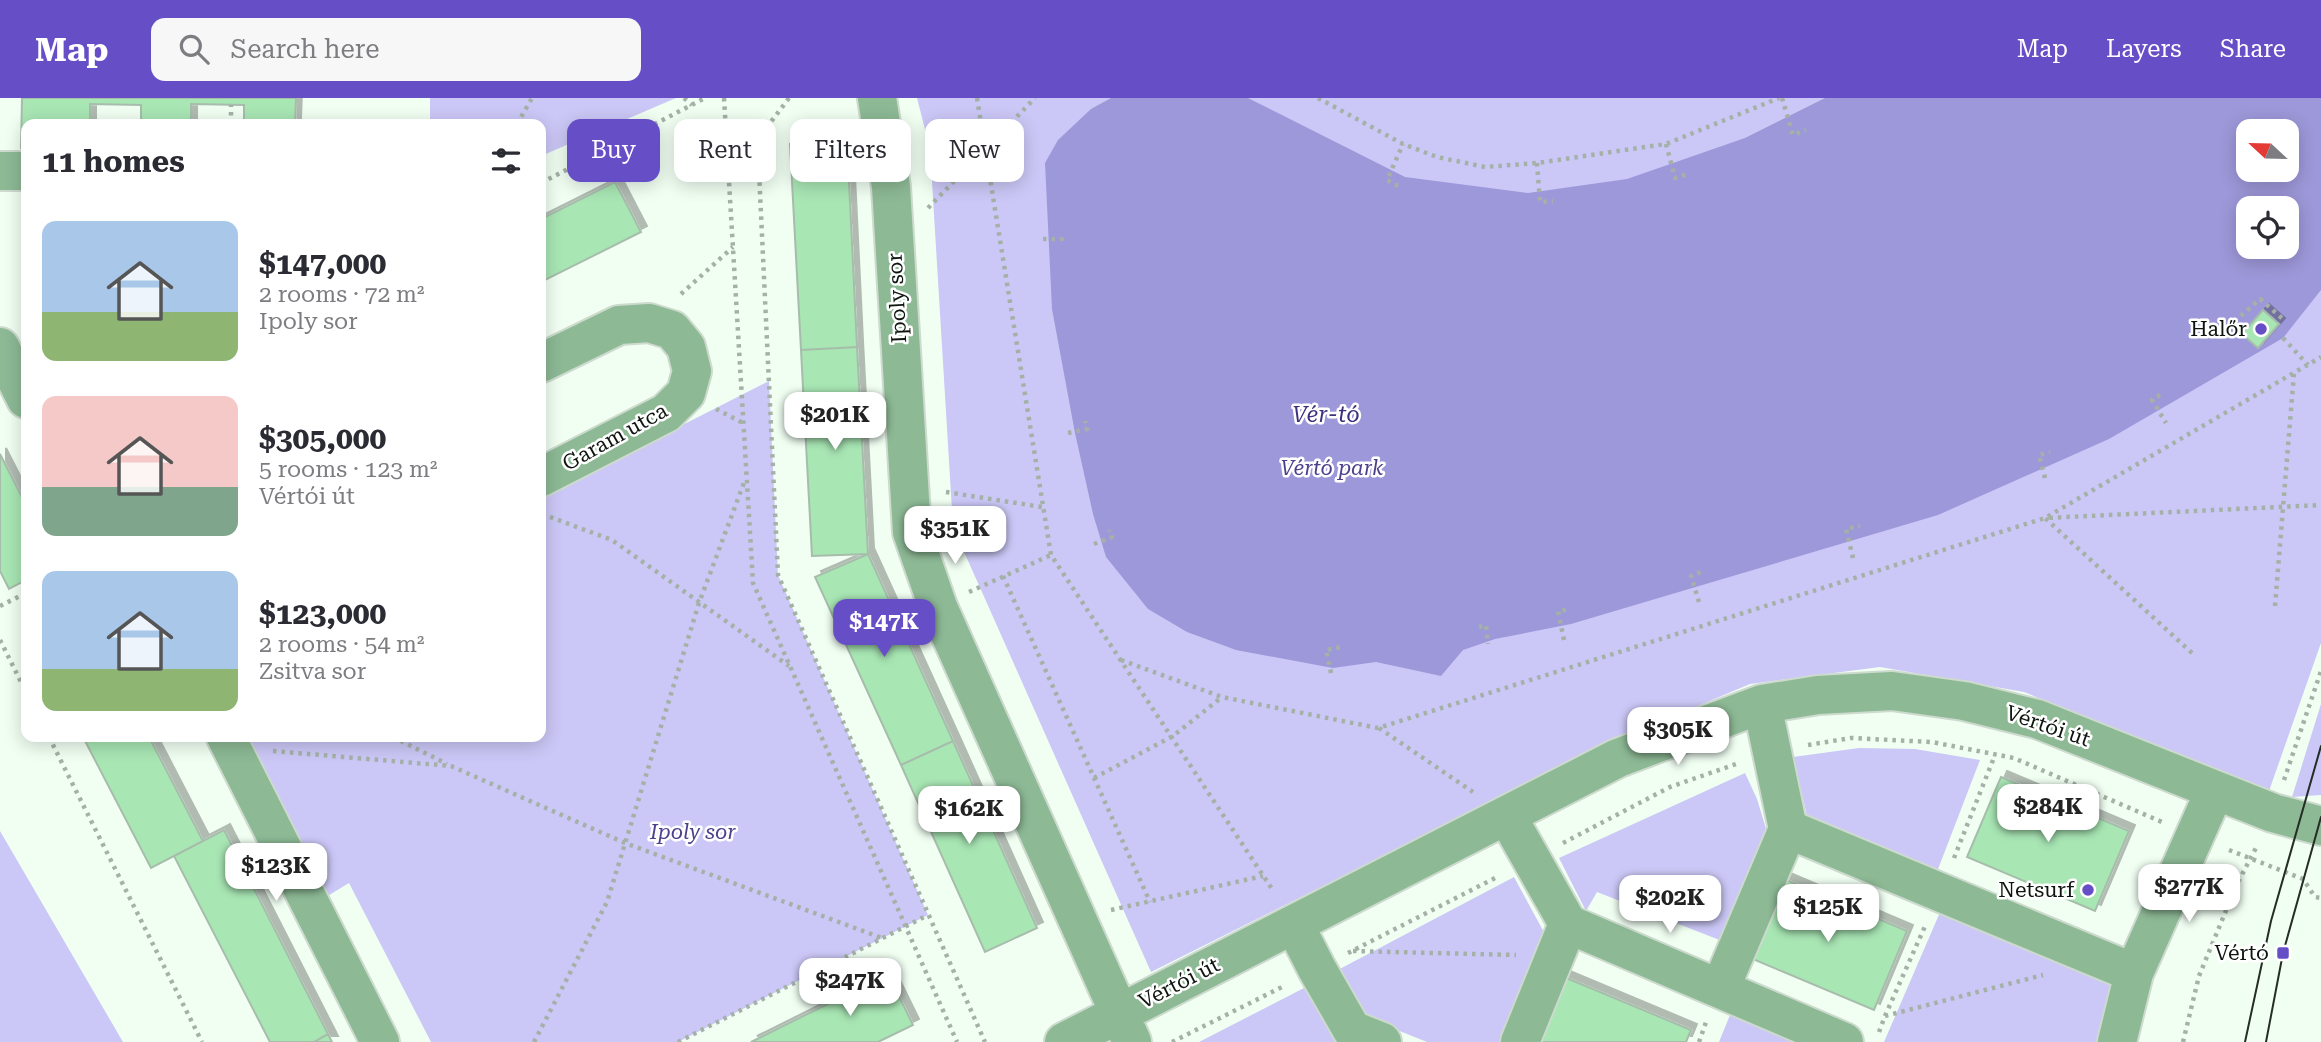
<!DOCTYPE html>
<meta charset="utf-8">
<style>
:root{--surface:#fff;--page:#f7f7f7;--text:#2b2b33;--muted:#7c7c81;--accent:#664ec7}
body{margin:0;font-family:"Roboto Serif",serif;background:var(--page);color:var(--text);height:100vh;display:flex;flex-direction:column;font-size:26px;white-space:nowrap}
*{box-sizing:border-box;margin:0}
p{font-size:23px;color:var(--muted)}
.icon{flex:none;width:38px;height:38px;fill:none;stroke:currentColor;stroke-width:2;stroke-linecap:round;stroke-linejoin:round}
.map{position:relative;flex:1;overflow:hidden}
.sheet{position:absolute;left:21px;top:21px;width:525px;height:623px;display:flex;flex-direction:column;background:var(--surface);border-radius:14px;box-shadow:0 4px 18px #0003}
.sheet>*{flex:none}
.top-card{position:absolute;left:567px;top:21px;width:665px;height:63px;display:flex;gap:14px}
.needle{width:46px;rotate:292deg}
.tools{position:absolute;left:2236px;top:21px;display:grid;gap:14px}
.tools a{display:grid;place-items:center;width:63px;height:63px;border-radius:14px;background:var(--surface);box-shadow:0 4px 18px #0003;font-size:35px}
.price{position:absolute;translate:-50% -60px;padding:0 16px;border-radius:14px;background:#fff;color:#222;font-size:23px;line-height:46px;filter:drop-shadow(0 2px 4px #0008)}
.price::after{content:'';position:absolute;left:50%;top:42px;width:21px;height:16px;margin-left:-10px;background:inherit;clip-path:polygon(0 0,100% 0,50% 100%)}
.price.selected{background:var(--accent);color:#fff}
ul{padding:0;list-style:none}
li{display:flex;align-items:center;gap:21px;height:175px;padding:0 21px}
li span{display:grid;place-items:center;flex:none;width:196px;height:140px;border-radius:14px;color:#555}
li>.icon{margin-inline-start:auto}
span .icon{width:84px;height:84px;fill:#fffc;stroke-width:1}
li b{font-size:30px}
h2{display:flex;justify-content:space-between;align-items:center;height:84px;padding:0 21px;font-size:30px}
.chip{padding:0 24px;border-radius:14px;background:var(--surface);box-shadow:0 4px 18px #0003;font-size:24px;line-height:63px}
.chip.selected{background:var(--accent);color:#fff}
header{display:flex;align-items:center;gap:42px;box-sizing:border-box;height:98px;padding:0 35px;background:var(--accent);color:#fff}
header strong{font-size:33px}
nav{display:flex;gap:38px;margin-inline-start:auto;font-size:24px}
.search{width:490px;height:63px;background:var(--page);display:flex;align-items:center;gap:18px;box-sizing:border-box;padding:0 24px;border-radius:14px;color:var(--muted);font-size:26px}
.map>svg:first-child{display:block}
</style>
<header>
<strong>Map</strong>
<div class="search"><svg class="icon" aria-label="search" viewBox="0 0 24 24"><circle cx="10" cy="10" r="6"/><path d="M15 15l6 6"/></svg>Search here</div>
<nav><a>Map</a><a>Layers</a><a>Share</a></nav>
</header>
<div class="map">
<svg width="2321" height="944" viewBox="0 0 2321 944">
<defs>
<filter id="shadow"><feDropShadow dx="6" dy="-6" stdDeviation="0" flood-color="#0004"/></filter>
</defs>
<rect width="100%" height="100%" fill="#f1fff3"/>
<path fill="#cbc8f7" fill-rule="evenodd" d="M 430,0 L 676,0 L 541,58 L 541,26 L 430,26 Z
M 917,0 L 2321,0 L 2321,545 L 2269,693 L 2024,594 L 1880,569 L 1750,586 L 1605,647 L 1151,874 L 953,429 L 930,51 ZM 2249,33 L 2287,33 L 2287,72 L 2249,72 ZM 2249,110 L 2287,110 L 2287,149 L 2249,149 Z
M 769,283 L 778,477 L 928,817 L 678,944 L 431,944 L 349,785 L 326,799 L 246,639 L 541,639 L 541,399 Z
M 2321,606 L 2321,697 L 2292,699 Z
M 1859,650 L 1915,651 L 1980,662 L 1935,779 L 1809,726 L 1793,659 Z
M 1745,675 L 1757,701 L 1767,734 L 1722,843 L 1597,794 L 1586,813 L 1559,760 Z
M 0,733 L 123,944 L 0,944 Z
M 1514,779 L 1546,838 L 1501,944 L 1427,944 L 1357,916 L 1334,874 Z
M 1941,812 L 2114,883 L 2102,944 L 1884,944 Z
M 1304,890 L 1336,944 L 1199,944 Z
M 1730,917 L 1797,944 L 1719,944 Z"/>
<path fill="#9d98d9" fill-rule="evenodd" d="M 1111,0 L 1248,0 L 1405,79 L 1528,95 L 1627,81 L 1745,40 L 1825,0 L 2321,0 L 2321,192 L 2283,240 L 2109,341 L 1938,417 L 1571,526 L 1495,541 L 1463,552 L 1441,578 L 1376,564 L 1333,570 L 1236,552 L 1187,534 L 1148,511 L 1106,459 L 1093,416 L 1075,335 L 1052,211 L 1045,65 L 1058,42 L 1091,11 ZM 2249,33 L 2287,33 L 2287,72 L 2249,72 ZM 2249,110 L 2287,110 L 2287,149 L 2249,149 Z"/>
<path fill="#a8e6b4" stroke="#a7bdab" stroke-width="2" filter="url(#shadow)" d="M 22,0 L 296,0 L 295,26 L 244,26 L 244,7 L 191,6 L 191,26 L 141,26 L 141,7 L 90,6 L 90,26 L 26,26 L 26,50 L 21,50 Z
M 847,43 L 857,249 L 801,252 L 790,46 Z
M 615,84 L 641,134 L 541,184 L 541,121 Z
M 2263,212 L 2279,226 L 2258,250 L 2242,236 Z
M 857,249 L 868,456 L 812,458 L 801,252 Z
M 0,356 L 26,407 L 26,482 L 9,491 L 0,473 Z
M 868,456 L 953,643 L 901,667 L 815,479 Z
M 83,639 L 149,639 L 203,743 L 151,770 Z
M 953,643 L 1037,830 L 985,854 L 901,667 Z
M 2001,679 L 2129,733 L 2095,813 L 1967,759 Z
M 224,732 L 328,936 L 314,944 L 270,944 L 174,758 Z
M 1782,780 L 1907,833 L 1874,912 L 1748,859 Z
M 888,876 L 913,927 L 878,944 L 751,944 Z
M 1564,879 L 1691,932 L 1686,944 L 1536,944 Z
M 328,936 L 332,944 L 314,944 Z"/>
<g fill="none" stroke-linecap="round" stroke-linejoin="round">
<defs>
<path id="minor" d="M 877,0 L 891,89 L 912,434 L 938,509 L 1132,944
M 0,73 L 26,73
M 0,249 L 26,301
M 541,265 L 619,227 L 649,225 L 672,232 L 686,249 L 692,273 L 686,295 L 666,315 L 541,379
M 1762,606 L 1788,731 L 2134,875
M 226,639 L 380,944
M 1507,718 L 1568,826 L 1844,944
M 1294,826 L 1317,871 L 1352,932 L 1382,944
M 1720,891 L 1788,731
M 1064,944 L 1618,660 L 1762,606 L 1818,597 L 1892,593 L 1964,603 L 2037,621 L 2273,715 L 2321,728
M 1520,944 L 1568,826
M 2117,944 L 2134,875 L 2215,692"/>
</defs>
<use href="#minor" stroke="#cddace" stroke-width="42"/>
<path stroke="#a5b1a7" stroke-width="4.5" stroke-dasharray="3.5 5" stroke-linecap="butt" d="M 684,0 L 692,7
M 724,0 L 753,485 L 957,944
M 789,0 L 767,29 L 758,52 L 778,477 L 985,944
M 977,0 L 1051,457 L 1274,794
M 1318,0 L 1403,46 L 1437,59 L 1485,69 L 1537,65 L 1666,46 L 1779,0
M 1782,0 L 1793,37 L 1806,32
M 231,26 L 231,7
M 517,26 L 532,0
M 1666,46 L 1675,80 L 1688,76
M 1537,65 L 1540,104 L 1553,103
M 541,85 L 705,0
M 1398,88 L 1387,82 L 1403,46
M 928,110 L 1035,0
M 1043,141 L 1062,141 L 1062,135
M 681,196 L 733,149
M 2228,229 L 2260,201 L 2283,221
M 2283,240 L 2308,267
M 2160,297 L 2152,302 L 2166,325
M 716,311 L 743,325
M 1068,335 L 1087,331 L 1085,323
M 2045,380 L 2039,357 L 2050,354
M 946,394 L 1042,409
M 542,416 L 612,442 L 789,568
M 1094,446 L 1112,439 L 1109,432
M 1853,460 L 1846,431 L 1860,428
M 1003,478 L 1150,804
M 969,494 L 1051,457
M 1699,504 L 1691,478 L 1703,473
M 0,508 L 26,495
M 2275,508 L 2294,275
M 1479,529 L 1486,527 L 1488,546
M 0,542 L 26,594
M 1564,542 L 1558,513 L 1571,511
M 2192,555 L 2045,420 L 2321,407
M 1121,562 L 1222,599 L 1378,630 L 2045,420 L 2321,259
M 1331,575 L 1326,552 L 1341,549
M 1379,630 L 1473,694
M 49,639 L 202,944
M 393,639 L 447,666
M 1808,647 L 1851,640 L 1932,644 L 2014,660 L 2162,724
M 273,653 L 451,668 L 625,745 L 882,840
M 1094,680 L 1173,638 L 1222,599
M 2284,682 L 2321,573
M 1563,745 L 1670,689 L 1739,665
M 2229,752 L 2303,781 L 2315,799 L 2321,800
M 1954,760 L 1995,657
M 1111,812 L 1263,778
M 1353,853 L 1516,857
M 1348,855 L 1499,778
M 1885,918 L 1926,826
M 1879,934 L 1885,918 L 2043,877
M 534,944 L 607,804 L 699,505 L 745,382
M 678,944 L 928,817
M 1172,944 L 1284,888
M 1699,944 L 1706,924
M 2183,944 L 2199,878 L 2237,786 L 2257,748"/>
<use href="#minor" stroke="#8db995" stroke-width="38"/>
<path stroke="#252d26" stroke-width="2" d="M 2245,944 L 2271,823 L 2321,648
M 2266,944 L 2283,855 L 2321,719"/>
</g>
<g fill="#664ec7" stroke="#fff" stroke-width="2.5">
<circle cx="2261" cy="231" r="7"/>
<circle cx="2088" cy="792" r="7"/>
<rect x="2276" y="848" width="14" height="14" rx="3.5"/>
</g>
<g text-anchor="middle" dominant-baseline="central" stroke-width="5" stroke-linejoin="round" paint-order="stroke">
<g font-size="21" fill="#0d150e" stroke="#fff">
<text transform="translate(897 200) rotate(-93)">Ipoly sor</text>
<text transform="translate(615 339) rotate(-29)">Garam utca</text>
<text transform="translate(2048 628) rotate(19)">Vértói út</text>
<text transform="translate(1179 885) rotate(-27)">Vértói út</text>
</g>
<g font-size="21" fill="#0d150e" stroke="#fff" text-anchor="end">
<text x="2247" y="231">Halőr</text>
<text x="2074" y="792">Netsurf</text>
<text x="2269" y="855">Vértó</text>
</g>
<g font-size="21" font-style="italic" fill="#4d418e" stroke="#fff">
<text x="1332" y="370">Vértó park</text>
<text x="693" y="734">Ipoly sor</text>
</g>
<g font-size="23" font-style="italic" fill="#3e307c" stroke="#fff">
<text x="1326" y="316">Vér-tó</text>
</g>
</g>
</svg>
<div class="tools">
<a><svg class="needle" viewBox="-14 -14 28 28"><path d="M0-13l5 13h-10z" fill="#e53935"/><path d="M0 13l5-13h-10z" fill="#7c7c81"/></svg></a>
<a><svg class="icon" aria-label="locate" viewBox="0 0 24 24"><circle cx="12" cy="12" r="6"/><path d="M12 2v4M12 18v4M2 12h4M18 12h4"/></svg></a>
</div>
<b class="price" style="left:835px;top:354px">$201K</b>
<b class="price" style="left:955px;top:468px">$351K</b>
<b class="price selected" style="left:884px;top:561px">$147K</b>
<b class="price" style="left:1678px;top:669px">$305K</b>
<b class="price" style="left:2048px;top:746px">$284K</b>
<b class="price" style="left:969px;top:748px">$162K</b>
<b class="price" style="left:276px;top:805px">$123K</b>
<b class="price" style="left:2189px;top:826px">$277K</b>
<b class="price" style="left:1670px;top:837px">$202K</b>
<b class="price" style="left:1828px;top:846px">$125K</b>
<b class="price" style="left:850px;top:920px">$247K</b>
<div class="top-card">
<a class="chip selected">Buy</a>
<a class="chip">Rent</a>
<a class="chip">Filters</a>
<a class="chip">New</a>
</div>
<section class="sheet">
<h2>11 homes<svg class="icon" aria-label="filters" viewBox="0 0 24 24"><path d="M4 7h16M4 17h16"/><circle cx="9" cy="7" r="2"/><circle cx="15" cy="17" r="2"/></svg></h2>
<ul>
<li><span style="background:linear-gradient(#a9c7e8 65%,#8fb573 0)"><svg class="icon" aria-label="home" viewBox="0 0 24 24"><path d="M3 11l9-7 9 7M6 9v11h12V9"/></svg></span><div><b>$147,000</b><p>2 rooms · 72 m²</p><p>Ipoly sor</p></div></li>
<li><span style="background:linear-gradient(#f6c9c9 65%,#7fa58c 0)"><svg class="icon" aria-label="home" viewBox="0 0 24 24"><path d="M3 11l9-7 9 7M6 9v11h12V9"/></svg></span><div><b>$305,000</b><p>5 rooms · 123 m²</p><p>Vértói út</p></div></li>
<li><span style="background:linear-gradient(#a9c7e8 70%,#8fb573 0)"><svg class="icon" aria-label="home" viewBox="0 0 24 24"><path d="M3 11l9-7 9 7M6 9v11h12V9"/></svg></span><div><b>$123,000</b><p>2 rooms · 54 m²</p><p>Zsitva sor</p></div></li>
</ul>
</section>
</div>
